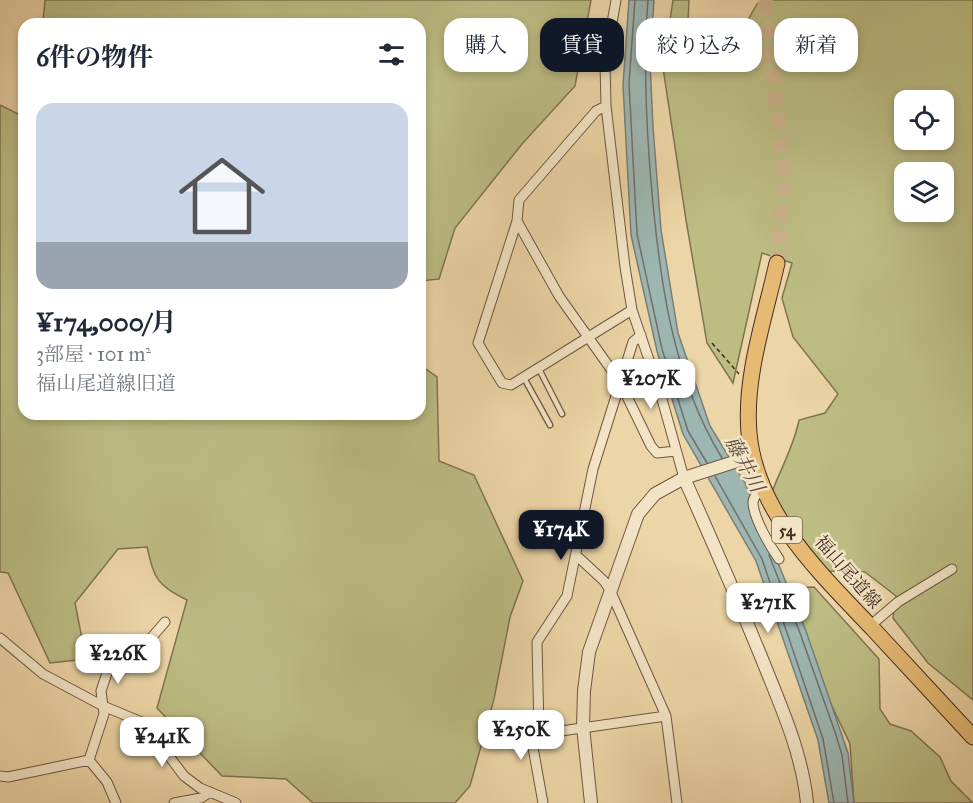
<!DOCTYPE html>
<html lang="ja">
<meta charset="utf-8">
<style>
:root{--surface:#fff;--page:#f2f2f3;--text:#1f2937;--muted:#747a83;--line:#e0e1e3;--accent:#111827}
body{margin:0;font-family:"IM FELL Great Primer","Noto Serif JP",serif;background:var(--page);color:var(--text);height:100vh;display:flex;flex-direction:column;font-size:22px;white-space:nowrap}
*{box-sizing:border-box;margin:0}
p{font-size:20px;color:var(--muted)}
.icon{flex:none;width:33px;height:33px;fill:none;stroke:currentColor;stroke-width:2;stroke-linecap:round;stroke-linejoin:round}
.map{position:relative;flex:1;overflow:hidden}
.details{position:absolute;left:18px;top:18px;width:408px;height:402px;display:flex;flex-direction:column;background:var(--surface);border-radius:18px;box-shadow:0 3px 9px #0003}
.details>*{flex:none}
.guide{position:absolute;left:444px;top:18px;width:438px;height:54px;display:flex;gap:12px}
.buttons{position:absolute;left:894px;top:90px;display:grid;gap:12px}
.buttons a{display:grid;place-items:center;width:60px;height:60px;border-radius:12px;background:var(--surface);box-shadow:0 3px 9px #0003;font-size:30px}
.price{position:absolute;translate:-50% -51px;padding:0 14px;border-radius:12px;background:#fff;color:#222;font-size:20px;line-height:39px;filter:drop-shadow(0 2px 3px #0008)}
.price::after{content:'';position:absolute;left:50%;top:36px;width:18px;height:14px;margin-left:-9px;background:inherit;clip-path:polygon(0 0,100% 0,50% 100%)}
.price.current{background:var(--accent);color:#fff}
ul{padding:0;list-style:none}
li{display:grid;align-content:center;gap:12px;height:318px;padding:0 18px}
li+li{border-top:2px solid var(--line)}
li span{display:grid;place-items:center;height:186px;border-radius:18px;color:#555}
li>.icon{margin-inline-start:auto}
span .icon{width:108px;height:108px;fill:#fffc;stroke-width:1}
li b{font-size:26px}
h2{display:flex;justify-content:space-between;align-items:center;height:72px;padding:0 18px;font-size:26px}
.tag{padding:0 21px;border-radius:18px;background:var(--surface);box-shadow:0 3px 9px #0003;font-size:21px;line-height:54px}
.tag.current{background:var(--accent);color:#fff}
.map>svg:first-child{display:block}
</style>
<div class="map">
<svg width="973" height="803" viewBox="0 0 973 803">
<rect width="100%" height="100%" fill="#ecd5a6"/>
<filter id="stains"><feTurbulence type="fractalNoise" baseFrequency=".00333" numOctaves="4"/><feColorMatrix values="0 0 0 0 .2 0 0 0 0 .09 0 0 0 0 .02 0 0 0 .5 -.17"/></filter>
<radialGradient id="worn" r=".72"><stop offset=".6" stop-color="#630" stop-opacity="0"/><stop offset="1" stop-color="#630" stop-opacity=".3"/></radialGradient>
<path fill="#bcbc83" stroke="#807452" stroke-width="1.5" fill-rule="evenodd" d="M 45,0 L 591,0 L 575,86 L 522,144 L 455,228 L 439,279 L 420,281 L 420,24 L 50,24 L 43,21 Z
M 673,0 L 689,0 L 687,43 L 691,48 C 733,53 738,37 757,4 L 771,0 L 973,0 L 973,700 L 928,663 L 893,618 L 896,596 L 865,572 L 824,571 L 767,506 C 776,476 793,451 799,420 L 825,413 L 838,394 L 793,337 L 782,298 L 792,263 L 762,253 L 733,383 L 707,343 L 686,220 L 663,68 ZM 904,100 L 944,100 L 944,140 L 904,140 ZM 904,172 L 944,172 L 944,212 L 904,212 Z
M 0,105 L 24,117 L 24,414 L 420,414 L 420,365 L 437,377 L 439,461 L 474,475 L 523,581 L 510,617 L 494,699 L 470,786 L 455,803 L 313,803 L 286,779 L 222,776 L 157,708 L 187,600 C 156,584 155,580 147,547 L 118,549 L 75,603 L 86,659 L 50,663 L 8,573 L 0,572 Z
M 814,587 L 879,659 L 880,709 L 890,724 L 911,731 L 940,757 L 951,781 L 973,803 L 854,803 L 850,744 L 776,589 Z"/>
<path fill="#9db6b2" stroke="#7a7e78" stroke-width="1.5" d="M 629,0 L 654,0 L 650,62 L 653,127 L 661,230 L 678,333 L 710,426 L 745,483 L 806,631 L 848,753 L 854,803 L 829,803 L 818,740 L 756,561 L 683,434 L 657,351 L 631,235 L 623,85 Z"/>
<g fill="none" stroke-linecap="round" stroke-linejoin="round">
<path stroke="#71706a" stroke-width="1.5" d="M 635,0 L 629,84 L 637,234 L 662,349 L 688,431 L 707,463
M 648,0 C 643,61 646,121 651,182 C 659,276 672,377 722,458
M 715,476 L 762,559 L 823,739 L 834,803
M 769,555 L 800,633 L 835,732 L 842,755 L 848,803"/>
<path stroke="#cbb38c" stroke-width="15" stroke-dasharray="15 8" stroke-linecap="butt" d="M 765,0 L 785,182 L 777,263"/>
<defs>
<path id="service" d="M 539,369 L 562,414
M 524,378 L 550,425"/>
<path id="minor" d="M 616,0 L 605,63 L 606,106 L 625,267 L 632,310 L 660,392 L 684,478
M 606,106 L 596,111 L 519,200 L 517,221 L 478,343 L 502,383 L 511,385 L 632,310
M 517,221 L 559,296 L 620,382 L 651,446 L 657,453 L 676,451
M 641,335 L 633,342 L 593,469 L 567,596 L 537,642 L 539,731 L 547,733 L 666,716
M 764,488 C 759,492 753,496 753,503 C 754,519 770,546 779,559
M 577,556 L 604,581 L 610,590 L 666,716 L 677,803
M 870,626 L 898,602 L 952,569
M 0,638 L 43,674 L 103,706 L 144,723 L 184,776 L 200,788 L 236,803
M 539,731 L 534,734 L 532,742 L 543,803
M 89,760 L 104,714 L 101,691 L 109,667 L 123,653 L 140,651 L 165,622
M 0,776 L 8,777 L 89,760 L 107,782 L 116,803
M 174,803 L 201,798 L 210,792"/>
<path id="tertiary" d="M 684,478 C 711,538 737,598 762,659 C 781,707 802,752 807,803
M 591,803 L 583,727 L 584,691 L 589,652 L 638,514 L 655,494 L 684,478 L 753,456"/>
<path id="primary" d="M 777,263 C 765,317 744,377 749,433 C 756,514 822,575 874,630 C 907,666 940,701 973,737"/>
</defs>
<use href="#service" stroke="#6f5643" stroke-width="7"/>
<use href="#minor" stroke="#6f5643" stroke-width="11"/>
<use href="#tertiary" stroke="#6f5643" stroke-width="14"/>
<use href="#primary" stroke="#452b22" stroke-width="17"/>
<path stroke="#452b22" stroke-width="1.5" stroke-dasharray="4.5 3" stroke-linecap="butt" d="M 712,343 L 739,374"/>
<use href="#service" stroke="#f3e4c5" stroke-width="4.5"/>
<use href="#minor" stroke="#f3e4c5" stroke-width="9"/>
<use href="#tertiary" stroke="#f3e4c5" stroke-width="12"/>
<use href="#primary" stroke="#e6ba73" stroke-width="15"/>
</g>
<g text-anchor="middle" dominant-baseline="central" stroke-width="5" stroke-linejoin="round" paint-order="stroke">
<rect fill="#f3e4c5" stroke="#796253" stroke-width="1.5" x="772" y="517" width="30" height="26" rx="4.5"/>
<g font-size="16" font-weight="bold" fill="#452b22">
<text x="787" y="530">54</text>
</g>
<g font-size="18" fill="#452b22" stroke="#f3e4c5">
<text transform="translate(848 572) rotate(49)">福山尾道線</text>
</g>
<g font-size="20" font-style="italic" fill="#57473f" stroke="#f3e4c5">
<text transform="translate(745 464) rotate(62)">藤井川</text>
</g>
</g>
<rect width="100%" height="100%" filter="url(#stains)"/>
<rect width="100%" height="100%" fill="url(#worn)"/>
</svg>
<div class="buttons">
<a><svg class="icon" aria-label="locate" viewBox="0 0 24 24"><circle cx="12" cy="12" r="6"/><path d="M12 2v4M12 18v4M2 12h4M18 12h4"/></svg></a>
<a><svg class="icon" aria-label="layers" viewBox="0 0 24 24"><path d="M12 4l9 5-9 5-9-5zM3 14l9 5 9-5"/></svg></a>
</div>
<b class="price" style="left:651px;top:410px">¥207K</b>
<b class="price current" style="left:561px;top:561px">¥174K</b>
<b class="price" style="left:768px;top:634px">¥271K</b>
<b class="price" style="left:118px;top:685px">¥226K</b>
<b class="price" style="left:521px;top:761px">¥250K</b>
<b class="price" style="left:162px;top:768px">¥241K</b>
<div class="guide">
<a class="tag">購入</a>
<a class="tag current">賃貸</a>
<a class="tag">絞り込み</a>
<a class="tag">新着</a>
</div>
<section class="details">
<h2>6件の物件<svg class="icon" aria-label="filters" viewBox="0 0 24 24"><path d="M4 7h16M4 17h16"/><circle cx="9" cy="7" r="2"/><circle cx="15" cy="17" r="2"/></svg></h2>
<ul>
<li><span style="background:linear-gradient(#c9d6e8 75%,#9aa5b1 0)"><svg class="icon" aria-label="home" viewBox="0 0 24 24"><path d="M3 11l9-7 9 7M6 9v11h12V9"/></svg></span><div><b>¥174,000/月</b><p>3部屋 · 101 m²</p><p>福山尾道線旧道</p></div></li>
</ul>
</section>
</div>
